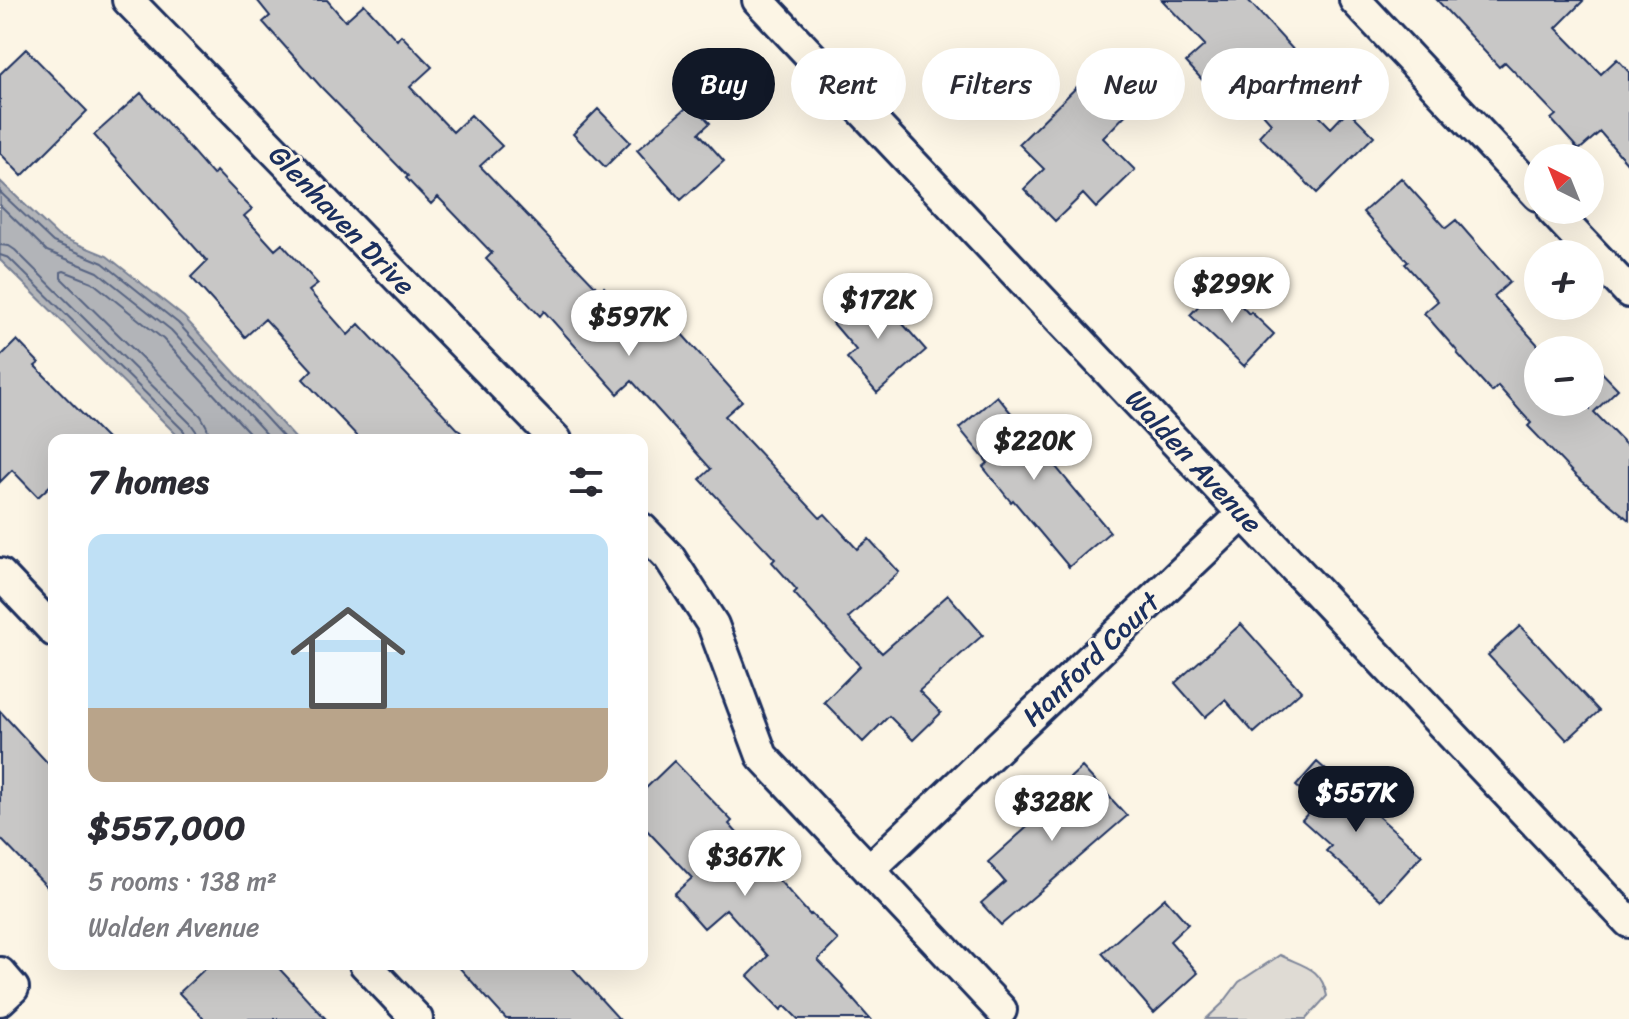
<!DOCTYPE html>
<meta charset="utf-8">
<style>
:root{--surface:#fff;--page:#f2f2f3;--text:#2b2b33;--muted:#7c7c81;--accent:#111827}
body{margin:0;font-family:Sriracha,sans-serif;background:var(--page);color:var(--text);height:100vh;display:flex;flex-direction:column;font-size:30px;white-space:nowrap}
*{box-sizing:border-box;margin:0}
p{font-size:26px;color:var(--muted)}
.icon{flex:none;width:44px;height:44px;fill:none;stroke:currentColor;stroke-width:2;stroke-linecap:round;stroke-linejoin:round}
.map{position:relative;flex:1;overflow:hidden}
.drawer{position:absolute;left:48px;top:434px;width:600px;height:536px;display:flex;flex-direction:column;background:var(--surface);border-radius:16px;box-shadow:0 8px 32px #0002}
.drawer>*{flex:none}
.hud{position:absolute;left:672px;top:48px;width:760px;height:72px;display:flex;gap:16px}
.needle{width:52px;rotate:317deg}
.fabs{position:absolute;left:1524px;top:144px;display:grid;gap:16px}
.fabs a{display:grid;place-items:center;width:80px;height:80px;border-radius:50%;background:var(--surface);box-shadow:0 8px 32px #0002;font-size:40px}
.price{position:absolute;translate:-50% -68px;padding:0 18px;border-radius:28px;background:#fff;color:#222;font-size:26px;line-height:52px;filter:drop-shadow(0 2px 4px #0008)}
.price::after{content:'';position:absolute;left:50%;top:48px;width:24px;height:18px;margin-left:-12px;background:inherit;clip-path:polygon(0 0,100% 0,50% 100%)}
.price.on{background:var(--accent);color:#fff}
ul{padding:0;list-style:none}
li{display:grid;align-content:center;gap:16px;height:424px;padding:0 40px}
li span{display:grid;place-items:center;height:248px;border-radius:16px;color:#555}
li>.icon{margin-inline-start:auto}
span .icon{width:144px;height:144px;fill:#fffc;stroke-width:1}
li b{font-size:34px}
h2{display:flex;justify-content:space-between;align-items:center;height:96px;padding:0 40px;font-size:34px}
.tag{padding:0 28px;border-radius:36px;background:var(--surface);box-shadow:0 8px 32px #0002;font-size:28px;line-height:72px}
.tag.on{background:var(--accent);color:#fff}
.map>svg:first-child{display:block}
</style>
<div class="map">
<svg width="1629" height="1019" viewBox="0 0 1629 1019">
<rect width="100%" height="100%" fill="#fcf5e5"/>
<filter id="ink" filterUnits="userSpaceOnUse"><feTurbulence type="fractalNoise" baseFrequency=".0125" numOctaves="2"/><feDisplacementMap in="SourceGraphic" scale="16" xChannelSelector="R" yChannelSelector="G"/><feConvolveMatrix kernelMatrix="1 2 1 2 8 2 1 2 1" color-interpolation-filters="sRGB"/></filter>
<g filter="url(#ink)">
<path fill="#dfdbd4" stroke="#7d8599" stroke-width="2" d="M 1280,955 C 1305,967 1321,967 1327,996 L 1306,1019 L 1206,1019 L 1223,1003 L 1239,982 Z"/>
<path fill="#b2b4b8" stroke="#767f94" stroke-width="2" d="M 0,181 L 58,236 L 107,256 L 184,317 L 297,440 L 182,440 L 0,260 Z"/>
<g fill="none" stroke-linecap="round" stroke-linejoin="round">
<path stroke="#576482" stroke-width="2" d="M 0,192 L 53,242 L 103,263 L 178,323 L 286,440
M 0,205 L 47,251 L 98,272 L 171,330 L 272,440
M 0,245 L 9,246 L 15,250 L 191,424 L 196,431 L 197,440
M 0,255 L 9,258 L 184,431 L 187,440
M 209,440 L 207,427 L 201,416 L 61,278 L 61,272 L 64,271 L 92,282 L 163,339 L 256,440"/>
</g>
<path fill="#c8c7c6" stroke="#1b2f5e" stroke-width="2" d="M 257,0 L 327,0 L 345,21 L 364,4 L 397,40 L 401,35 L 432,67 L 410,87 L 453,132 L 471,115 L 502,146 L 480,166 L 600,291 L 604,287 L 634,321 L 654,303 L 742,401 L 725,416 L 820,518 L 825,514 L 857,549 L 869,539 L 899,572 L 848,618 L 882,653 L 948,595 L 983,635 L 919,691 L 941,713 L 913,740 L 889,716 L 863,742 L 824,702 L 860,666 L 794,593 L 797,590 L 772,562 L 775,559 L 700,479 L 711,469 L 632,381 L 618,394 L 544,311 L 540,316 L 486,259 L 492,253 L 438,197 L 431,204 L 406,178 L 408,176 L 322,88 L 263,22 L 270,16 Z
M 1162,0 L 1248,0 L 1307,65 L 1287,83 L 1331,128 L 1348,110 L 1374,136 L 1317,193 L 1259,136 L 1271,123 L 1231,78 L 1214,93 L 1186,62 L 1205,45 Z
M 1437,0 L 1584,0 L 1556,28 L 1601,74 L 1617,59 L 1629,72 L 1629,165 L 1600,132 L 1579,150 L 1551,119 L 1556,115 L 1505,62 L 1499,67 Z
M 26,49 L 87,111 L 22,176 L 0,153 L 0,74 Z
M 1098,66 L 1136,104 L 1103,138 L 1135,170 L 1096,208 L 1083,194 L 1055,221 L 1024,189 L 1044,169 L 1019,144 Z
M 141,93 L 213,175 L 216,171 L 252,209 L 244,216 L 275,250 L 282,244 L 318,284 L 309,291 L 348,335 L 359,324 L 468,440 L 361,440 L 303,379 L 312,370 L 265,319 L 245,337 L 191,277 L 207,261 L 94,135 Z
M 692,103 L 710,123 L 699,133 L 724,161 L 681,200 L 637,150 Z
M 598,109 L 630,142 L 605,167 L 573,134 Z
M 1401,178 L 1446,228 L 1456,220 L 1510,282 L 1494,296 L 1538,345 L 1538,402 L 1584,402 L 1590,408 L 1590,360 L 1618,389 L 1594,412 L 1629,448 L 1629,520 L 1576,476 L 1528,426 L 1531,423 L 1498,386 L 1492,392 L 1457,353 L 1458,352 L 1424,313 L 1438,301 L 1405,264 L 1408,262 L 1363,212 Z
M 1220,283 L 1249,314 L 1251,312 L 1274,334 L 1244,366 L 1190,315 Z
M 872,289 L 926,350 L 877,393 L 847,358 L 856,350 L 833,323 Z
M 17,340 L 39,363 L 35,366 L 108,440 L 54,440 L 54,482 L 38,497 L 12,470 L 0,482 L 0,357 Z
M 997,396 L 1110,532 L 1069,567 L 1013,500 L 1011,502 L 983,467 L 988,463 L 959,428 Z
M 1241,624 L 1301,691 L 1254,733 L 1225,700 L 1205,717 L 1175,683 Z
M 1520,626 L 1599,711 L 1567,740 L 1488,655 Z
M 0,711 L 54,770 L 54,894 L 0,838 Z
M 674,761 L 732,821 L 729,824 L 810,915 L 811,914 L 838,940 L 818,960 L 844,987 L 843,988 L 870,1019 L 798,1019 L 785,1006 L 781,1010 L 748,976 L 768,956 L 726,909 L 704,928 L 674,894 L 692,878 L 642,825 L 642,792 Z
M 1317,762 L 1422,855 L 1381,900 L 1326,851 L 1331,846 L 1302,820 L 1316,804 L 1296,786 Z
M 1082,767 L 1127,816 L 1001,925 L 981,903 L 1005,882 L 988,862 L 1053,804 L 1048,798 Z
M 1165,898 L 1188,924 L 1170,941 L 1198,973 L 1154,1013 L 1102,953 Z
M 210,964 L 275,964 L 326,1019 L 204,1019 L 179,993 Z
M 456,964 L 569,964 L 619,1019 L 506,1019 Z"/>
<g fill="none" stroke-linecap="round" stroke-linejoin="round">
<defs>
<path id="minor" d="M 128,0 L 556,440
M 758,0 L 1629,922
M 1355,0 L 1538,195
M 1552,210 L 1629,292
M 642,529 L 669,557 L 713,625 L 762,756 L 1001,1010
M 0,574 L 54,631
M 869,870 L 1244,513
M 365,964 L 417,1019
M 0,973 L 13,988 L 0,1000"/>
</defs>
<use href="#minor" stroke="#1b2f5e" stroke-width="36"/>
<use href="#minor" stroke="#fcf5e5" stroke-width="30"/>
</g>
</g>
<g text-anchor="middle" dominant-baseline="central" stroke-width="6" stroke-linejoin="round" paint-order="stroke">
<g font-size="28" fill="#1b2f5e" stroke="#fcf5e5">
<text transform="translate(342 220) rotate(46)">Glenhaven Drive</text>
<text transform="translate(1194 461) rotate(47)">Walden Avenue</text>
<text transform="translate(1091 659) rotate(-44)">Hanford Court</text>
</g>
</g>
</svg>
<div class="fabs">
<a><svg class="needle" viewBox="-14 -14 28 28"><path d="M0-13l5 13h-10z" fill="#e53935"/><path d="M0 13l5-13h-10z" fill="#7c7c81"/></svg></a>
<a>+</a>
<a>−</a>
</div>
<b class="price" style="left:1232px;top:325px">$299K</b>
<b class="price" style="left:878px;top:341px">$172K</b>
<b class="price" style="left:629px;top:358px">$597K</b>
<b class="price" style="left:1034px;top:482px">$220K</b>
<b class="price on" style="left:1356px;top:834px">$557K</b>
<b class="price" style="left:1052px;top:843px">$328K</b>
<b class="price" style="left:745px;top:898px">$367K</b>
<div class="hud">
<a class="tag on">Buy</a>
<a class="tag">Rent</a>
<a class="tag">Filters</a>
<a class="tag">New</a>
<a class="tag">Apartment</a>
</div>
<section class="drawer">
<h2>7 homes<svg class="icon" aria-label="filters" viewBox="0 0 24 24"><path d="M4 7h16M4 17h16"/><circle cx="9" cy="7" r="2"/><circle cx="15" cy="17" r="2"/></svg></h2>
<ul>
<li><span style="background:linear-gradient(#bfe0f5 70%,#b9a48a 0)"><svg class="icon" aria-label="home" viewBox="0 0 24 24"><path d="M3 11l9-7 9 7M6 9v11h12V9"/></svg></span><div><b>$557,000</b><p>5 rooms · 138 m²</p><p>Walden Avenue</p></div></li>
</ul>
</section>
</div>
